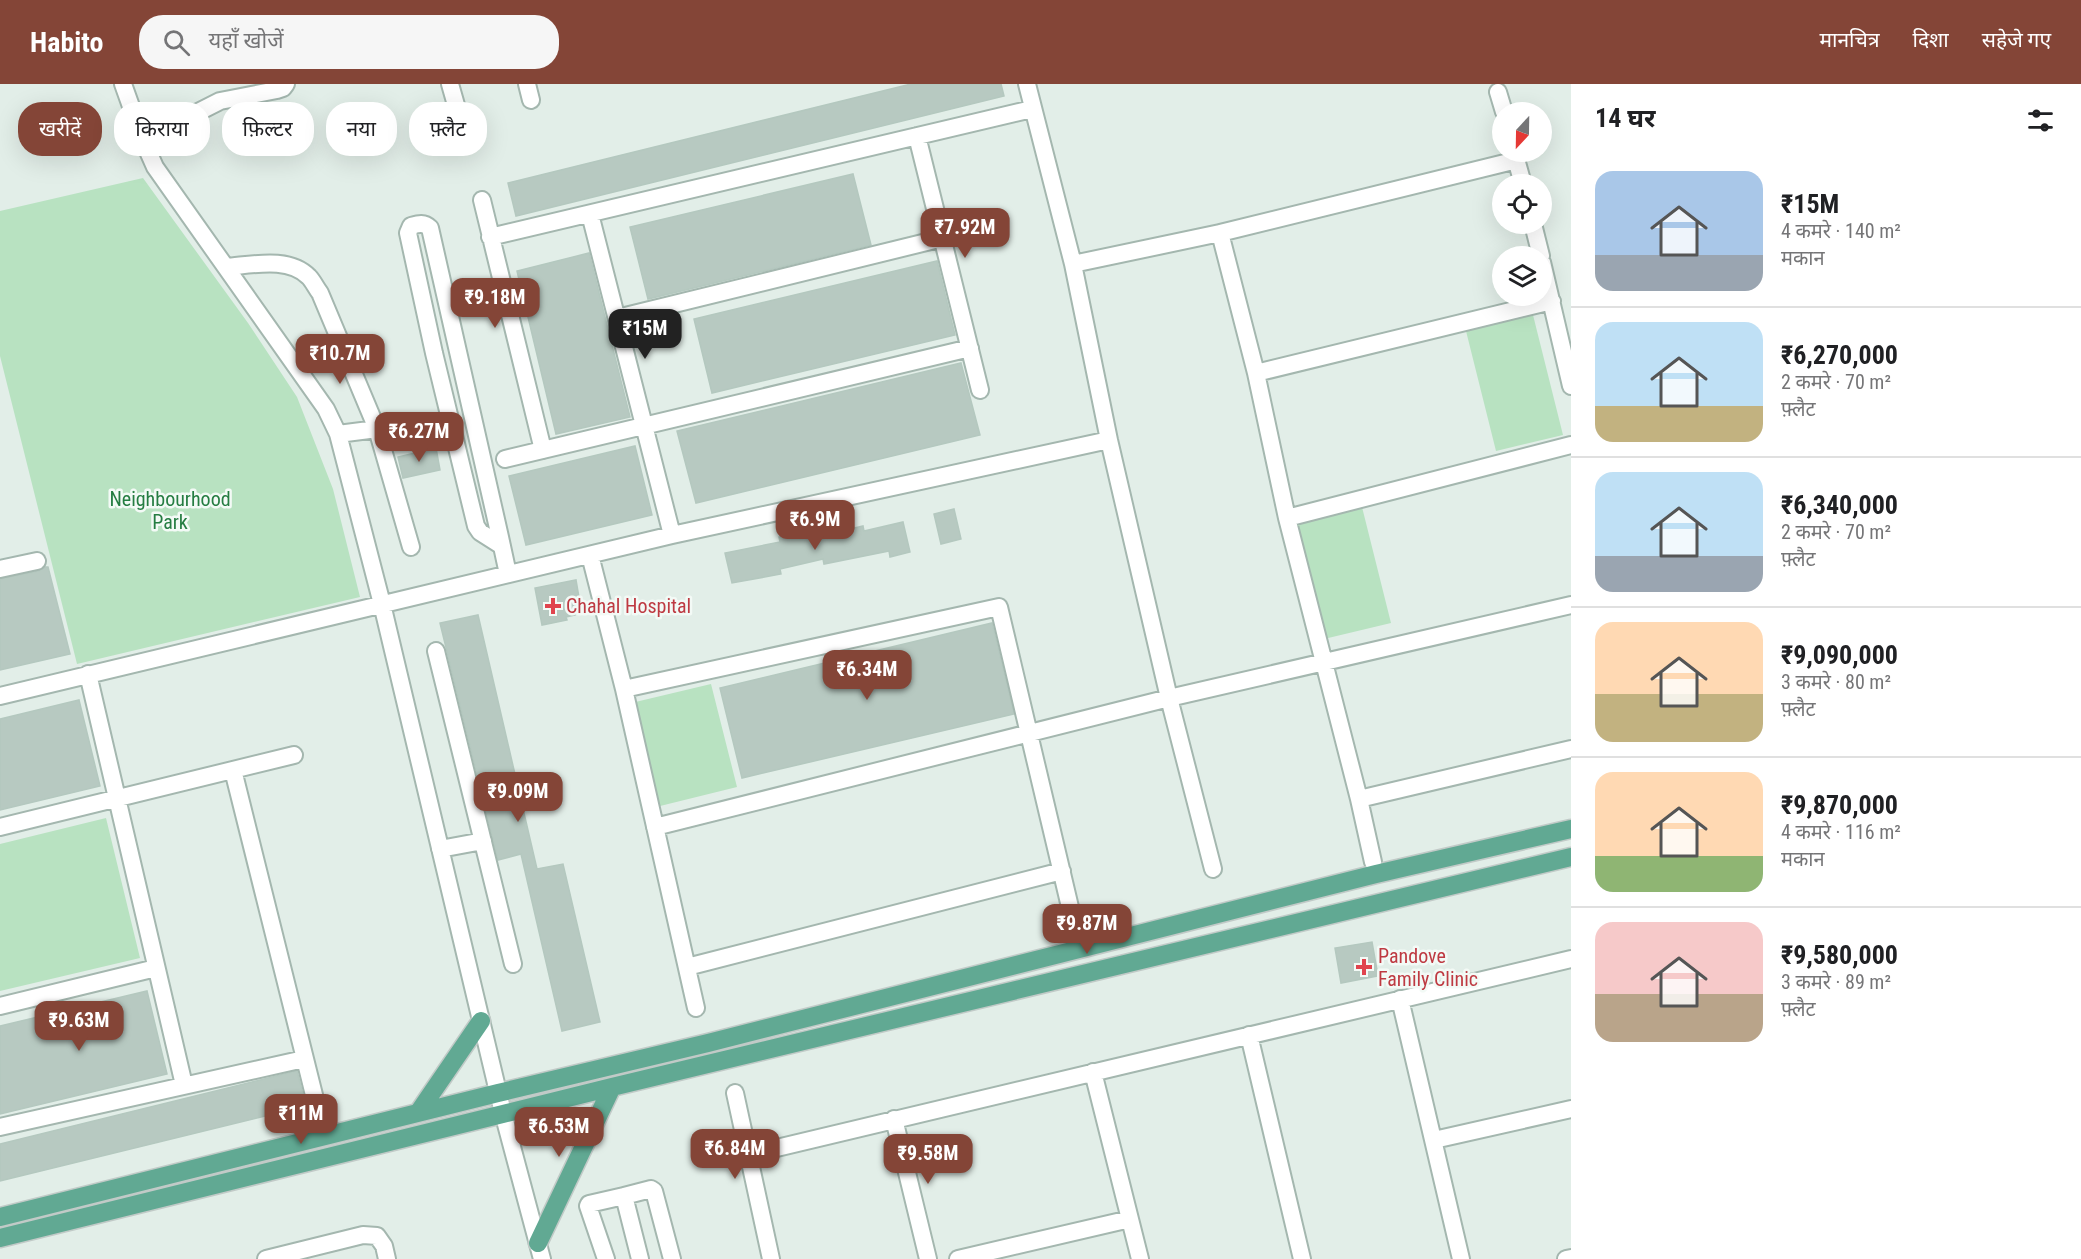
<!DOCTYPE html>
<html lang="hi">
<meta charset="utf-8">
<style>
:root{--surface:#fff;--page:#f6f6f6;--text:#202124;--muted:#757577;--line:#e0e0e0;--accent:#844537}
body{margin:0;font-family:"Roboto Condensed","Noto Sans Devanagari",sans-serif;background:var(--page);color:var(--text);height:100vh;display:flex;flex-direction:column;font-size:22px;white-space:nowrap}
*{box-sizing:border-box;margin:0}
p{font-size:20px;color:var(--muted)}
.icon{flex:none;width:33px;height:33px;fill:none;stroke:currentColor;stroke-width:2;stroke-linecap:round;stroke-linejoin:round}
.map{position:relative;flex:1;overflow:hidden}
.drawer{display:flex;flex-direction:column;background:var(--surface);width:510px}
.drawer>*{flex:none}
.hud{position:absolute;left:18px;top:18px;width:570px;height:54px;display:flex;gap:12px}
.needle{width:39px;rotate:202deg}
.buttons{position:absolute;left:1492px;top:18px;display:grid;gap:12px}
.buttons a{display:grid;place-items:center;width:60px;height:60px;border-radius:50%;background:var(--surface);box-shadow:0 6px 24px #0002;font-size:30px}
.price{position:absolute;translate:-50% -51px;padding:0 14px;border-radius:12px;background:var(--accent);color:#fff;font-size:20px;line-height:39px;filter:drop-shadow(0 2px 3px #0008)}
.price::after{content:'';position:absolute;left:50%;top:36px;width:18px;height:14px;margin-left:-9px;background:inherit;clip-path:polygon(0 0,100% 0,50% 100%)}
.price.selected{background:#222;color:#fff}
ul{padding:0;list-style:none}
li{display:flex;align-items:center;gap:18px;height:150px;padding:0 24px}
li+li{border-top:2px solid var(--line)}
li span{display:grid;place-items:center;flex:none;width:168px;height:120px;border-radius:18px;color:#555}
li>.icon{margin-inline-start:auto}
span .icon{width:72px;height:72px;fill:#fffc;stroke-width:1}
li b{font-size:26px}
h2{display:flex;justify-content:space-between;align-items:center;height:72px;padding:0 24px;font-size:26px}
.chip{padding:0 21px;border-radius:24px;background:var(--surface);box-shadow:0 6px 24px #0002;font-size:21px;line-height:54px}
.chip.selected{background:var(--accent);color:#fff}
header{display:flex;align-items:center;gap:36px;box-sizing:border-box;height:84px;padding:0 30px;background:var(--accent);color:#fff}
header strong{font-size:28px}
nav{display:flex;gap:33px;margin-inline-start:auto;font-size:21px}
.search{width:420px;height:54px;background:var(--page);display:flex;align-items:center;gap:15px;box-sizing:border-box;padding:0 21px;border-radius:24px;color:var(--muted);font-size:22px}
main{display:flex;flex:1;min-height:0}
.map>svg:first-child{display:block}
</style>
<header>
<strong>Habito</strong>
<div class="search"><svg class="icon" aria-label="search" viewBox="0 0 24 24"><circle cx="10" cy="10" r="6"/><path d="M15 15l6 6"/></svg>यहाँ खोजें</div>
<nav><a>मानचित्र</a><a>दिशा</a><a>सहेजे गए</a></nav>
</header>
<main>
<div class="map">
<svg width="1571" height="1175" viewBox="0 0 1571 1175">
<rect width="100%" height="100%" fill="#e2eee8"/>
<path fill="#b8e2c1" d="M 143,94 L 248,239 L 297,313 L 333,405 L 360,513 L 77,580 L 0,272 L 0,127 Z
M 1533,231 L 1563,351 L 1496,367 L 1466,247 Z
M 1361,419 L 1391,539 L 1324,555 L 1294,436 Z
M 711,600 L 737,703 L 652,724 L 627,620 Z
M 106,734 L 140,874 L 0,907 L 0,760 Z"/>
<path fill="#b7c9c1" stroke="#b4c8bf" stroke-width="1.5" d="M 911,0 L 1001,0 L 1004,12 L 516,132 L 508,99 Z
M 853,90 L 871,161 L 648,215 L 630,143 Z
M 589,169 L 630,333 L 556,350 L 517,187 Z
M 937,177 L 955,251 L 712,309 L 694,235 Z
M 961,279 L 980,351 L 696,419 L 677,347 Z
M 635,362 L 652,431 L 526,461 L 509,392 Z
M 436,364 L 440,386 L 403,394 L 398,373 Z
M 954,425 L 961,455 L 941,460 L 934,430 Z
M 903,438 L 910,468 L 890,473 L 889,467 L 824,480 L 823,475 L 780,485 L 781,490 L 732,499 L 725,469 L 780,458 L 779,453 L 799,448 L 800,455 L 837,446 L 838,448 L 863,442 L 864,447 Z
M 45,483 L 48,483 L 70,570 L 0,586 L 0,495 L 39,487 Z
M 576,496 L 581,525 L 574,526 L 575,531 L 566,533 L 567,536 L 542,541 L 535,504 Z
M 478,531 L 537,785 L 563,780 L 600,938 L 562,947 L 521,770 L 498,776 L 440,539 Z
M 992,539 L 1014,630 L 742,694 L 720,604 Z
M 79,616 L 100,702 L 0,726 L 0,635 Z
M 1372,858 L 1378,892 L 1341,899 L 1335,864 Z
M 147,907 L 167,990 L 0,1030 L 0,942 Z
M 297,987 L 306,1022 L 0,1097 L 0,1060 Z"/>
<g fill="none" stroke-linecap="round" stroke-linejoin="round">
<defs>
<path id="minor" d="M 123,0 L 143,56 L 155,83 L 326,325 L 338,350 L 382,520 L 503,1029 L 542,1175
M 450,0 L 458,28
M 527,0 L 531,16
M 1027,0 L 1073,180 L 1109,356 L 1169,614 L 1213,785
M 1498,8 L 1504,28
M 917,52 L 980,306
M 143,56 L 220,17 L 277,6 L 283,4 L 286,0
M 1514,68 L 1523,100
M 482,116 L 543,366
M 590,130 L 672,451
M 1533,140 L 1541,172
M 1220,149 L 1256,289 L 1287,434 L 1359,715 L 1373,778
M 490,153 L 1032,25
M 1542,178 L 1571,302
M 1073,180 L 1220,149 L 1517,76
M 226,183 C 252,181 289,172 309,193 C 313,197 316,204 320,209 L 377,345 L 411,463
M 617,234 L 943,154
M 1256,289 L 1552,217
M 338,350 L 377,345
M 505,375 L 970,264
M 1287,434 L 1571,361
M 502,462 L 480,448 L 476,442 L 434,269 L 408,149 L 411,142 C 418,140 424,138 430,144 L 500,453 L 508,490
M 590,471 L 624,605 L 696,924
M 0,485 L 37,477
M 436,567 L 513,880
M 88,590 L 184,1001
M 624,605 L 999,523 L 1074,840
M 0,612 L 672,451 L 1109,356
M 233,686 L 316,1019
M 1359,715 L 1571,665
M 0,743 L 294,671
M 655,743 L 1169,614 L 1571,521
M 440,765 L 483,757
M 687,883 L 1062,787
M 1400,915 L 1461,1175
M 0,922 L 156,884
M 1249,951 L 1302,1175
M 1093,988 L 1140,1175
M 735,1009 L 771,1175
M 894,1035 L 928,1175
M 0,1043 L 304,975
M 1434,1056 L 1571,1025
M 747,1071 L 1571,875
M 624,1112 L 651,1105 L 654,1107 L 672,1175
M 266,1175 L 363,1151 L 377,1152 L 384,1162 L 387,1175
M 606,1175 L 588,1122 L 589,1120 L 624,1112 L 640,1175
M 958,1175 L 1130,1135
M 1566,1175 L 1571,1174"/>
<path id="major" d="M 418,1029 L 481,937
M 0,1133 L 498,1009 L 708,959 L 1376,790 L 1571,745
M 0,1154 L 612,1003 L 1571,773
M 538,1159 L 612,1003"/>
</defs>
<use href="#minor" stroke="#a4b7af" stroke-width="20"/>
<use href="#major" stroke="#c1cac7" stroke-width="21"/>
<use href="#minor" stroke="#fff" stroke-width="16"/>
<use href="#major" stroke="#61a993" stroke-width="18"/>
</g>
<g fill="#e0444e" stroke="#f3faf6" stroke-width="2">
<path d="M550 513h6v6h6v6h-6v6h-6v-6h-6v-6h6z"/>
<path d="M1361 874h6v6h6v6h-6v6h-6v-6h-6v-6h6z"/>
</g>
<g text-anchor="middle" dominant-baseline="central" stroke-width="5" stroke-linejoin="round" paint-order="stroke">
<g font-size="20" fill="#257d42" stroke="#f3faf6">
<text x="170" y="415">Neighbourhood<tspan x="170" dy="23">Park</tspan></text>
</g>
<g font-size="20" fill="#be3a42" stroke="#f3faf6" text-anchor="start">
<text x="566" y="522">Chahal Hospital</text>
<text x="1378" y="872">Pandove<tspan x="1378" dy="23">Family Clinic</tspan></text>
</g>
</g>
</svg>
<div class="buttons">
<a><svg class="needle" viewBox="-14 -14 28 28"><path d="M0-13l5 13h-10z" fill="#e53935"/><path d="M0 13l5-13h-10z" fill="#757577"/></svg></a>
<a><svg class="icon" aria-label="locate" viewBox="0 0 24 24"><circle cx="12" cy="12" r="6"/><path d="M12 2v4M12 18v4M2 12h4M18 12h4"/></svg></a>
<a><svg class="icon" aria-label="layers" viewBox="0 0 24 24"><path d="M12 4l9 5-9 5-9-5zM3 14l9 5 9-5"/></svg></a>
</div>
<b class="price" style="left:965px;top:175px">₹7.92M</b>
<b class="price" style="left:495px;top:245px">₹9.18M</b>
<b class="price selected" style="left:645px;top:276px">₹15M</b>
<b class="price" style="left:340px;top:301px">₹10.7M</b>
<b class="price" style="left:419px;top:379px">₹6.27M</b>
<b class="price" style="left:815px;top:467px">₹6.9M</b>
<b class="price" style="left:867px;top:617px">₹6.34M</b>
<b class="price" style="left:518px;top:739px">₹9.09M</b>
<b class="price" style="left:1087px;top:871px">₹9.87M</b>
<b class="price" style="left:79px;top:968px">₹9.63M</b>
<b class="price" style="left:301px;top:1061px">₹11M</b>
<b class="price" style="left:559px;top:1074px">₹6.53M</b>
<b class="price" style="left:735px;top:1096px">₹6.84M</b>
<b class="price" style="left:928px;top:1101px">₹9.58M</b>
<div class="hud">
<a class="chip selected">खरीदें</a>
<a class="chip">किराया</a>
<a class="chip">फ़िल्टर</a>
<a class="chip">नया</a>
<a class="chip">फ़्लैट</a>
</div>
</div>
<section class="drawer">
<h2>14 घर<svg class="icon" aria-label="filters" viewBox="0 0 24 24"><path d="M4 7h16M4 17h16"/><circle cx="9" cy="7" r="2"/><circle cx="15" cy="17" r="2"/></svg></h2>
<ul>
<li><span style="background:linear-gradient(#a9c7e8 70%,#9aa5b1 0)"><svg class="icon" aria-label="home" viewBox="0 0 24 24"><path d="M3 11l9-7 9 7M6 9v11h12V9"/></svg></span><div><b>₹15M</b><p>4 कमरे · 140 m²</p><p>मकान</p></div></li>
<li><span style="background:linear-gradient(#bfe0f5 70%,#c2b280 0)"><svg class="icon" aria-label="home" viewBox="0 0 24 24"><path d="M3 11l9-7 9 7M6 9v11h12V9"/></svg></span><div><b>₹6,270,000</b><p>2 कमरे · 70 m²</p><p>फ़्लैट</p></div></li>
<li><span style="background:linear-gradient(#bfe0f5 70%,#9aa5b1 0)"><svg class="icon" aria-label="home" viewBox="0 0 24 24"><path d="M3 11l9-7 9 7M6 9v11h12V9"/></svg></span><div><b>₹6,340,000</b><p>2 कमरे · 70 m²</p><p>फ़्लैट</p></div></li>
<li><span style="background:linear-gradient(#ffd9b3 60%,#c2b280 0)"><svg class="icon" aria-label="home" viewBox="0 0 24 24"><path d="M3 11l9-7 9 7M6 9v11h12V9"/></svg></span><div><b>₹9,090,000</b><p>3 कमरे · 80 m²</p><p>फ़्लैट</p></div></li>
<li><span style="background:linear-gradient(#ffd9b3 70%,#8fb573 0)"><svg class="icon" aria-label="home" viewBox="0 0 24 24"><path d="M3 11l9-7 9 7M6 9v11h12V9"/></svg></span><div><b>₹9,870,000</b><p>4 कमरे · 116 m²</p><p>मकान</p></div></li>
<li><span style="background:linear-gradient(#f6c9c9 60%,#b9a48a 0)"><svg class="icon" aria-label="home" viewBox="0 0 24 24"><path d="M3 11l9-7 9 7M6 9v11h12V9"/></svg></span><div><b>₹9,580,000</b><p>3 कमरे · 89 m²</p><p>फ़्लैट</p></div></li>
</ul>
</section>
</main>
